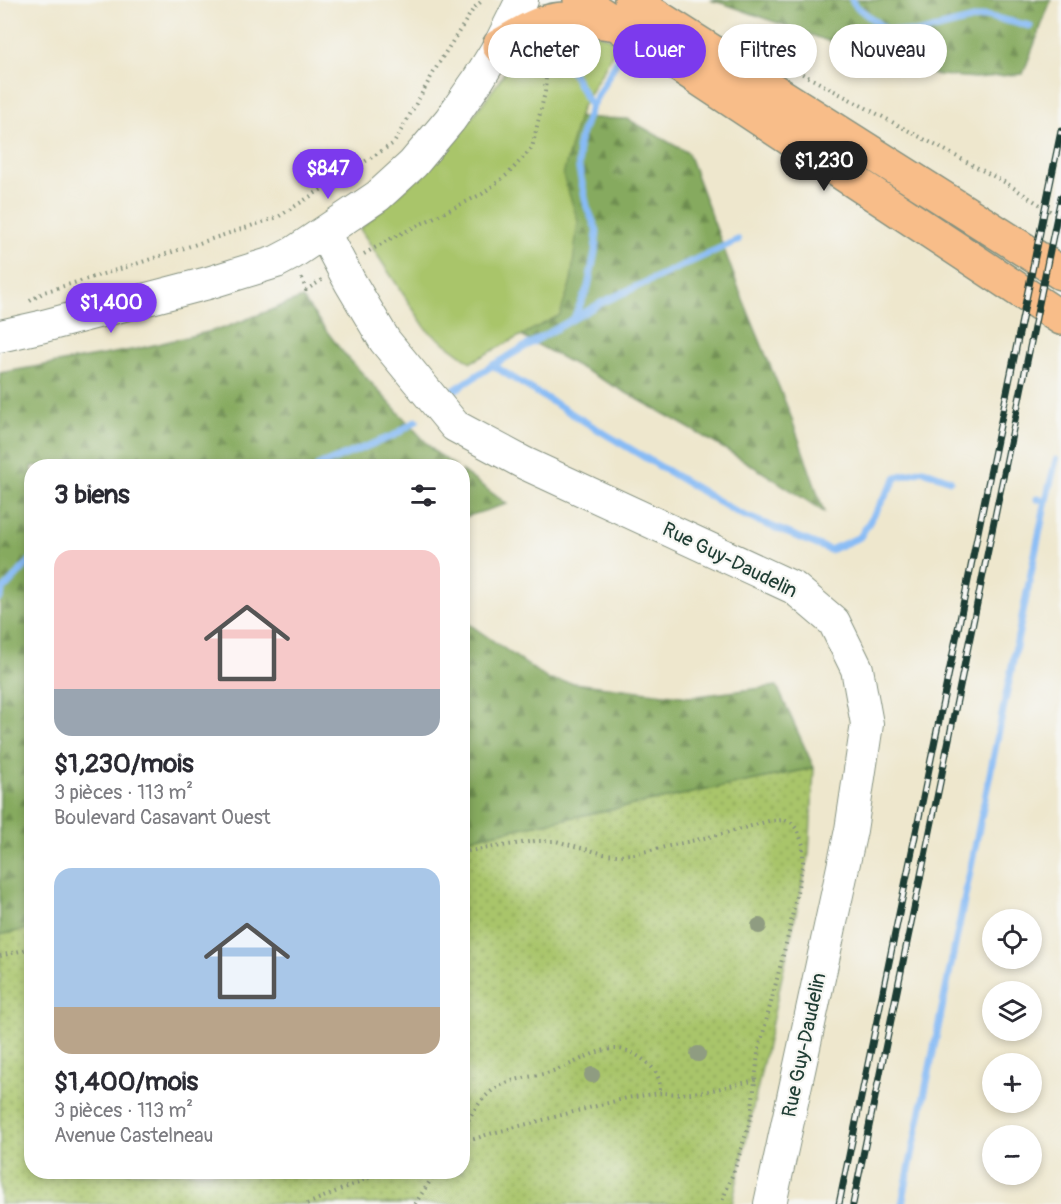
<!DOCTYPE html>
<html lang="fr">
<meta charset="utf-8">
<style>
:root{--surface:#fff;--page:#f2f2f3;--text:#2b2b33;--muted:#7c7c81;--accent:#7c3aed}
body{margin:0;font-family:Pangolin,sans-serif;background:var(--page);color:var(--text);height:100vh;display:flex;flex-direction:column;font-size:22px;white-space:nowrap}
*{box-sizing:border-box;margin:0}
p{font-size:20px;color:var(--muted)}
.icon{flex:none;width:33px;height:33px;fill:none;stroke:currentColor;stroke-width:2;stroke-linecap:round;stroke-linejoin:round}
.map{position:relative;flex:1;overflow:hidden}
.sheet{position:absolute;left:24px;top:459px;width:446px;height:720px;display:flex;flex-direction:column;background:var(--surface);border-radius:24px;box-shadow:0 3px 9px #0003}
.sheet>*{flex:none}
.top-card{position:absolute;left:488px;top:24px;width:483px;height:54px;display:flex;gap:12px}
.fabs{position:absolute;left:982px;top:909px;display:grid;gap:12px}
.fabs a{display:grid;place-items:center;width:60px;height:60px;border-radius:50%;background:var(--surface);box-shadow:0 3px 9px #0003;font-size:30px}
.price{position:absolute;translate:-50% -51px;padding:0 14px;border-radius:21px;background:var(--accent);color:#fff;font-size:20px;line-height:39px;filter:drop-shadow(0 2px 3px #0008)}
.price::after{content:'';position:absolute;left:50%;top:36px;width:18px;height:14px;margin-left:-9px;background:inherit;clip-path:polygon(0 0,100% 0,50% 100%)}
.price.on{background:#222;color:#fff}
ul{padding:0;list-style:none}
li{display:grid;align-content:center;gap:12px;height:318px;padding:0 30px}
li span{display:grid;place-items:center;height:186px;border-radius:18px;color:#555}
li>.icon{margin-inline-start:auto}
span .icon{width:108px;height:108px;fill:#fffc;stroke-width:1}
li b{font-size:26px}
h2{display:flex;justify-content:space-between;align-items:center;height:72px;padding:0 30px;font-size:26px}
.pill{padding:0 21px;border-radius:27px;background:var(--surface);box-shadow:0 3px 9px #0003;font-size:21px;line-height:54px}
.pill.on{background:var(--accent);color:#fff}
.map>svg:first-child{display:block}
</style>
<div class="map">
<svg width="1061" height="1204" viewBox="0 0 1061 1204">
<defs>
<pattern id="grass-dots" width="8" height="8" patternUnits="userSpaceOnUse" patternTransform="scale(1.5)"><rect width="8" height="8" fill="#a9c56b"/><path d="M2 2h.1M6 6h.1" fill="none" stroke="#89a159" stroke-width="1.8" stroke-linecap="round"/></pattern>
<pattern id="forest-firs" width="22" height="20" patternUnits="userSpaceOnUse" patternTransform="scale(1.5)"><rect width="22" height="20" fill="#86aa5f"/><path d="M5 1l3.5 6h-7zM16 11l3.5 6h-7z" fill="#6d8c4f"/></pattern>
</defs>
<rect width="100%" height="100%" fill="#f6f6f2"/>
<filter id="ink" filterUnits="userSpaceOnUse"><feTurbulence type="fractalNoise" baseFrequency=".0167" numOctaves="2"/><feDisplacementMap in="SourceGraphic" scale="12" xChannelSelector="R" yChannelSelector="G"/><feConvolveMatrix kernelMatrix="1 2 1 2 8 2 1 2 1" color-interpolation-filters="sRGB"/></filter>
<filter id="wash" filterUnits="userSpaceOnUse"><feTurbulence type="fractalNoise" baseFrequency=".008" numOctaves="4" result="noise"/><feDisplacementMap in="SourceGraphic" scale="24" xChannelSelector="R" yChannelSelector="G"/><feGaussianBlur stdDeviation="1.35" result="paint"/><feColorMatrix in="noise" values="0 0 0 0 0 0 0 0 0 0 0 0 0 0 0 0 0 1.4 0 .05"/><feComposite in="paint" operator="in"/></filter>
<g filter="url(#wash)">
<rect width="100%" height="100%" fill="#eee7cd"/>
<path fill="url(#grass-dots)" stroke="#648150" stroke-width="1.5" d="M 814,768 L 809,854 L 732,1204 L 0,1204 L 0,935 L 31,928 L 32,1172 L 462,1172 L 462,840 Z"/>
<path fill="url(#forest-firs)" stroke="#52744a" stroke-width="1.5" d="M 710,0 L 1051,0 L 1023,74 L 975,78 L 917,73 L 725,4 Z
M 562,117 L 628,119 L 688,153 L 740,292 L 790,414 L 824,512 C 721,442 609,383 499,324 Z
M 302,298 L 340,349 L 434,451 L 455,466 L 32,466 L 31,928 L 0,935 L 0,373 L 137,349 L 224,328 Z
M 462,471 L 507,504 L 462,518 Z
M 462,619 L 549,680 L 689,697 L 777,686 L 814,768 L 462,840 Z"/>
<path fill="#a9c56b" stroke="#648150" stroke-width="1.5" d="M 563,31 L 594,33 L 620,41 L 581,108 L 563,175 L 578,221 L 571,281 L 560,315 L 471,362 L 427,330 L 360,229 L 445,153 L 497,84 L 517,53 Z"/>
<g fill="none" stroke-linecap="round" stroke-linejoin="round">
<path stroke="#87bbf5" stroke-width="7" d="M 852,0 L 857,7 L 886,30 L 917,33 L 986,16 L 1030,26
M 561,52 L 591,107
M 574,318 L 588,287 L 595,252 L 597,231 L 587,207 L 579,169 L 578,144 L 591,107 L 619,57
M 493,365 L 508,375 L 592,426 L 738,513 L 830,550 L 860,537 L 897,477 L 923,470 L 950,480
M 453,391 L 493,365 L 601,303 L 738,240
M 318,466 L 395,435 L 416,421
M 1046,500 L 1056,460
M 0,598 L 3,590 L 32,559
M 902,1204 L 1046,500 L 1037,499"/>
</g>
</g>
<g filter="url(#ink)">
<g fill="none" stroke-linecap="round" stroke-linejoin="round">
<defs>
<path id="minor" d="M 324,233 L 350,282 L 385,341 L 455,426 L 524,463 L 794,588 L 834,622 L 857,669 L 867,724 L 851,830 L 770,1204
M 0,336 L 40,327 L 208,283 L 276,262 L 293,253 L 378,196 L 413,164 L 450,120 L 478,80 L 499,46 L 522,0"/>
<path id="major" d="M 580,0 L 1061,318
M 631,0 L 1061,273
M 499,46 C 515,37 532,25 550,21 C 570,16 591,21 611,23"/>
</defs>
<use href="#minor" stroke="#869280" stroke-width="34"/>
<use href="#major" stroke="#869280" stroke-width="36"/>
<path stroke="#869280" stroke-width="4" stroke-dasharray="1.5 4.5" stroke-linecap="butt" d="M 797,71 L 1006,183 L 1061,218
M 364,254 L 392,238 L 482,194 L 508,174 L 532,148 L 545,92 L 548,49
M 302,278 L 306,290 L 322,280
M 30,301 L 44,292 L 133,265 L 278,217 L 394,143 L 440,61 L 474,8 L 483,0
M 462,852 L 535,841 L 556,841 L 604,854 L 617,855 L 634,854 L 726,833 L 769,821 L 785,820 L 792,823 L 798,831 L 803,845 L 803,862 L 789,932 L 758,1053 L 751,1118 L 735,1168 L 721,1204
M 0,956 L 32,948
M 462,1130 C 471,1116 479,1100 493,1090 C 511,1077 533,1078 553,1071 C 588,1060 612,1033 646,1062 C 658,1072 660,1078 660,1093
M 462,1143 L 489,1134 L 627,1098 L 660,1093 L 683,1094 L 708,1091 L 756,1080
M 307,1204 L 382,1172
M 415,1204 L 436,1172"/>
<use href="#minor" stroke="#fff" stroke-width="32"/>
<use href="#major" stroke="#f8bd89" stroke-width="33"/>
<defs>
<path id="rail" d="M 839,1204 L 1061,131
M 853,1204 L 1061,197"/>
</defs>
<use href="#rail" stroke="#1f3d34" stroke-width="7"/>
<use href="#rail" stroke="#f6f6f2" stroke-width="4.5" stroke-dasharray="14" stroke-linecap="butt"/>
</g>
<g fill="#8f9c81">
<circle cx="759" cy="926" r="8"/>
<circle cx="698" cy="1054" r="8"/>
<circle cx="592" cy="1075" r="8"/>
</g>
</g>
<g text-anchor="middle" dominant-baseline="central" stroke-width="4.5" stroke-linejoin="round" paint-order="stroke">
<g font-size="20" fill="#1f3d34" stroke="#f6f6f2">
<text transform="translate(730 560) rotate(26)">Rue Guy-Daudelin</text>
<text transform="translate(804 1045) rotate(-78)">Rue Guy-Daudelin</text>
</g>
</g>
</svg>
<div class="fabs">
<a><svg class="icon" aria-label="locate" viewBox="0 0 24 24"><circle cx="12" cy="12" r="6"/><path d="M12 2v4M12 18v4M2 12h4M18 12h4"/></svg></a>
<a><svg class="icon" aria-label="layers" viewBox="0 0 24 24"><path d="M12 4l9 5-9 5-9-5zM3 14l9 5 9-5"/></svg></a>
<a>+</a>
<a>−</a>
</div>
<b class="price on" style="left:824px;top:192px">$1,230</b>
<b class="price" style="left:328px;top:200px">$847</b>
<b class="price" style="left:111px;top:334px">$1,400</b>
<div class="top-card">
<a class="pill">Acheter</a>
<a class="pill on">Louer</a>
<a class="pill">Filtres</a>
<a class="pill">Nouveau</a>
</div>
<section class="sheet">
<h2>3 biens<svg class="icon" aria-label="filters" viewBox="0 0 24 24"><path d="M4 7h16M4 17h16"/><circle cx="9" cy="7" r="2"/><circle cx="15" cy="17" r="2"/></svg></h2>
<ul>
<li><span style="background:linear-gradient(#f6c9c9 75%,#9aa5b1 0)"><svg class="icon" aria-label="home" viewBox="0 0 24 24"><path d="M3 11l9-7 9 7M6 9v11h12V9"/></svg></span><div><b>$1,230/mois</b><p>3 pièces · 113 m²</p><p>Boulevard Casavant Ouest</p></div></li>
<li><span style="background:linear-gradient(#a9c7e8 75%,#b9a48a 0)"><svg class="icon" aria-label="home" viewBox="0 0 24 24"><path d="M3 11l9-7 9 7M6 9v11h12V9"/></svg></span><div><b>$1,400/mois</b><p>3 pièces · 113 m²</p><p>Avenue Castelneau</p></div></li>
</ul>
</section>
</div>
